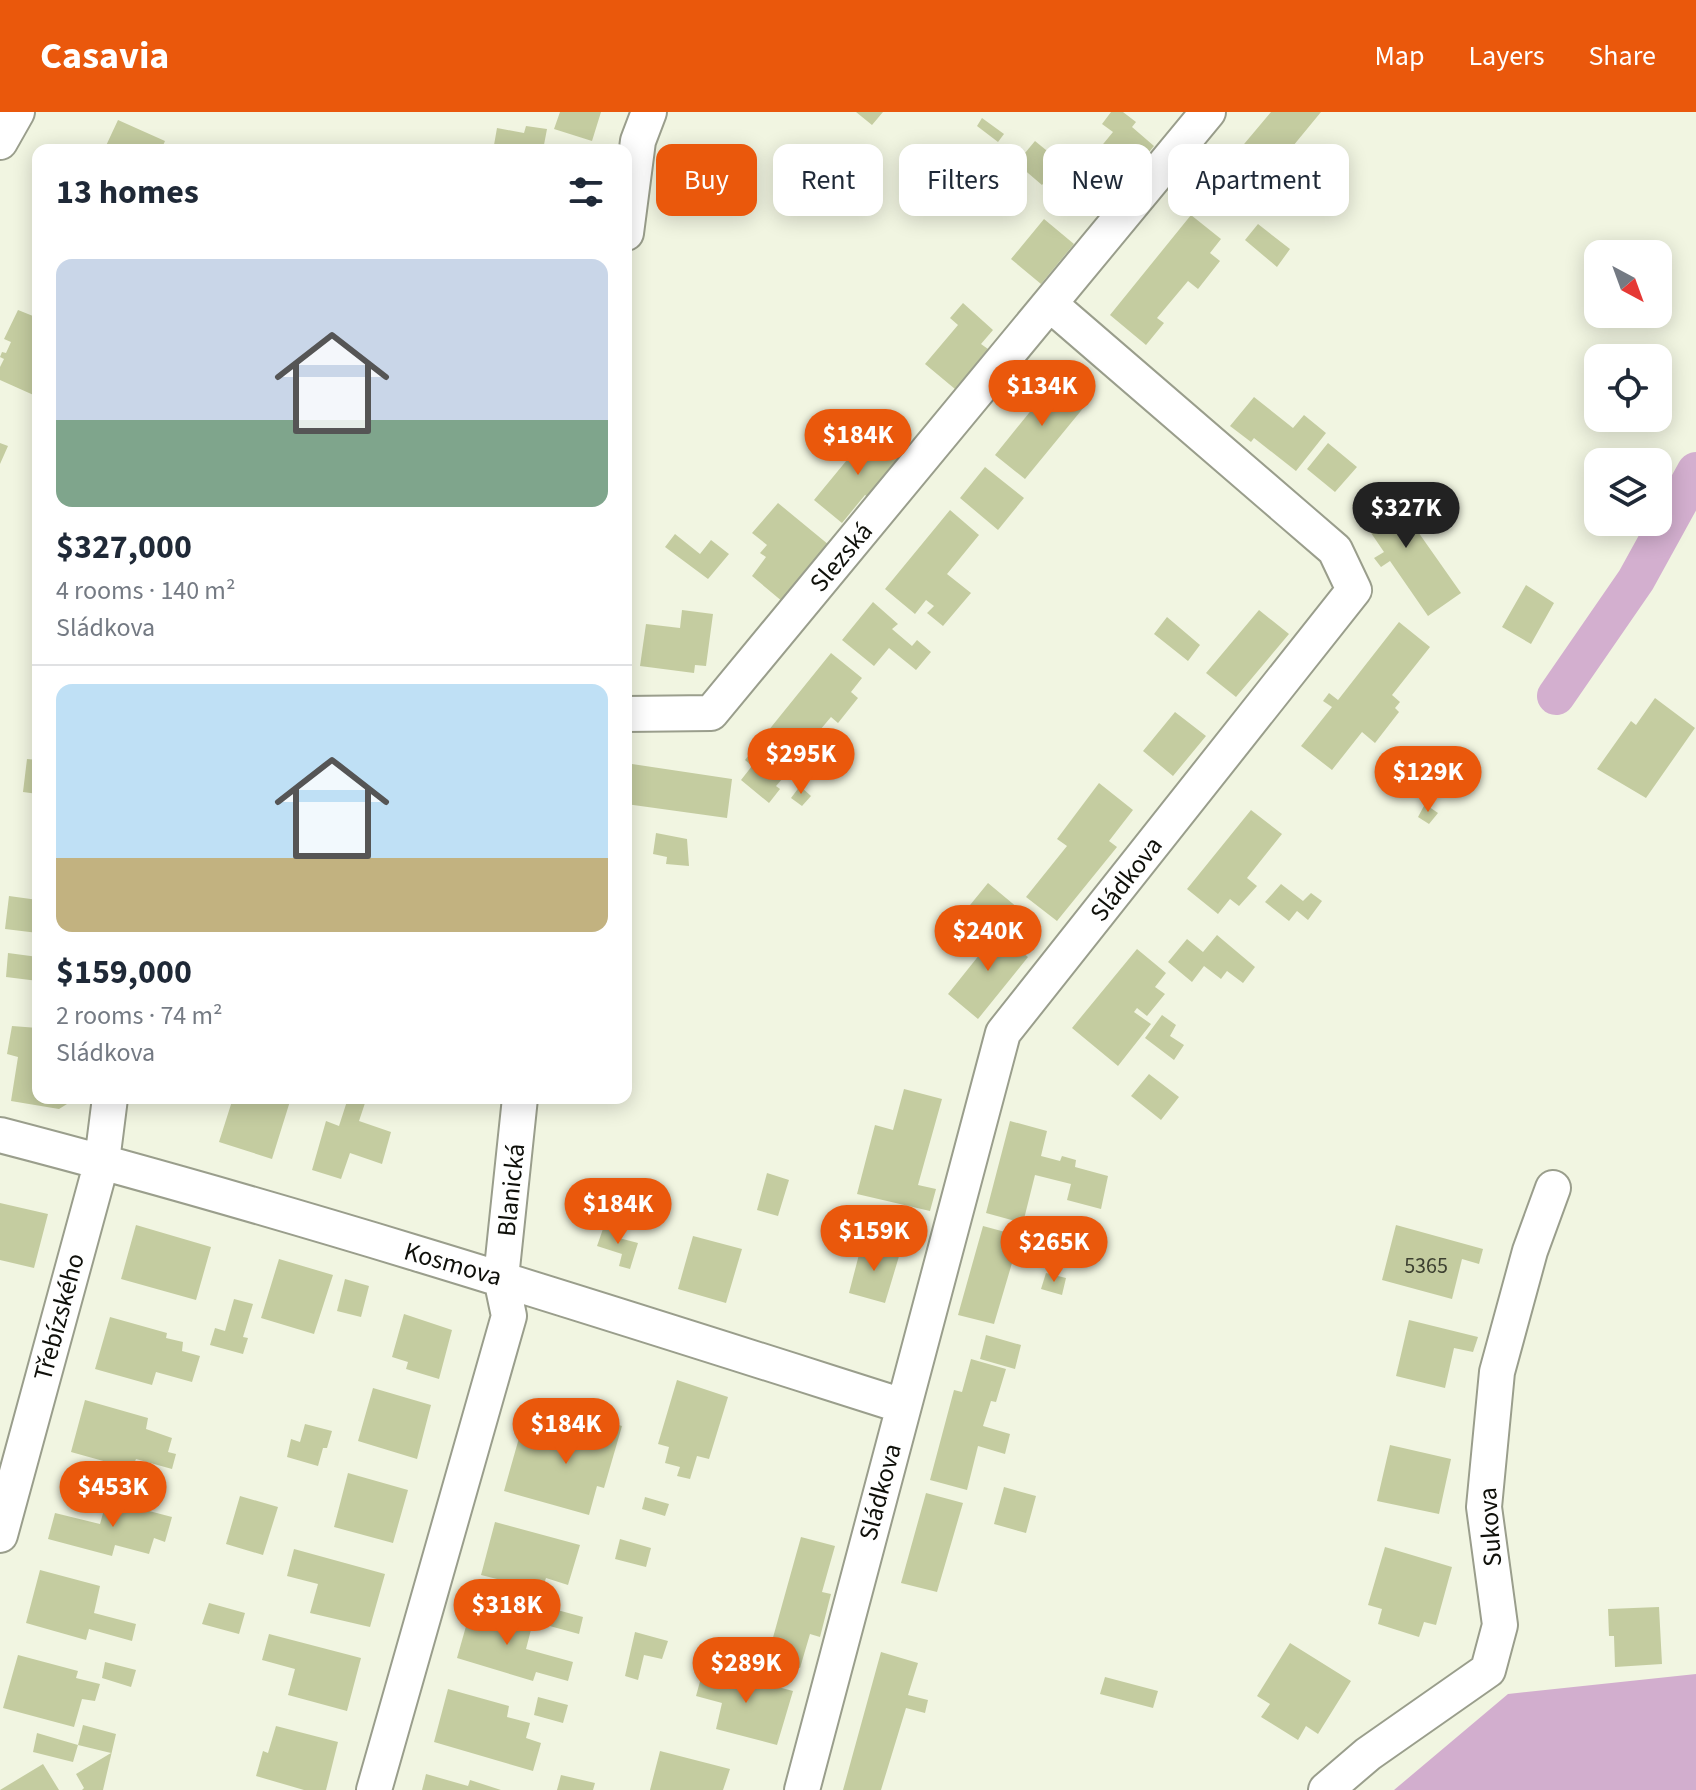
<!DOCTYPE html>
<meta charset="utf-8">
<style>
:root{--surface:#fff;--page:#f2f2f3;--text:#1f2937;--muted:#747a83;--line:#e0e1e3;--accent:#ea580c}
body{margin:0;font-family:"Source Sans 3",sans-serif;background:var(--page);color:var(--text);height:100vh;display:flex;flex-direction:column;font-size:30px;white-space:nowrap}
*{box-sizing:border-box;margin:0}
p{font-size:26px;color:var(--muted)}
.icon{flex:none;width:44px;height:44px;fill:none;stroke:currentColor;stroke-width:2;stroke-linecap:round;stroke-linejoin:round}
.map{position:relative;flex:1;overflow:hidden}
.details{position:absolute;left:32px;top:32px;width:600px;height:960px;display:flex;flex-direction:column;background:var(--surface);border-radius:16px;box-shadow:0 4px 20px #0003}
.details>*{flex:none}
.banner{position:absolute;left:656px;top:32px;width:760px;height:72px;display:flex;gap:16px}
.needle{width:52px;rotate:139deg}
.controls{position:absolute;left:1584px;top:128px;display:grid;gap:16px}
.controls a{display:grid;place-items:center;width:88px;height:88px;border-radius:16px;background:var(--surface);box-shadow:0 4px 20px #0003;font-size:40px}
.price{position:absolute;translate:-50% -68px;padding:0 18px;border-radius:28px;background:var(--accent);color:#fff;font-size:26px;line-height:52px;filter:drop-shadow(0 2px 4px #0008)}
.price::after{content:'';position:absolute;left:50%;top:48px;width:24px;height:18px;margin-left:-12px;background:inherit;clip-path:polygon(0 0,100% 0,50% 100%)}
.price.active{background:#222;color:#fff}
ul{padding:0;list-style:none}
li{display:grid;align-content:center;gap:16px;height:424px;padding:0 24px}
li+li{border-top:2px solid var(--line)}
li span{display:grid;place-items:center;height:248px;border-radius:16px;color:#555}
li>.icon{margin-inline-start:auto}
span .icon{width:144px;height:144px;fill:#fffc;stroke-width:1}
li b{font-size:34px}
h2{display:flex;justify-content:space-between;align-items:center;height:96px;padding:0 24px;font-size:34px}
.pill{padding:0 28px;border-radius:16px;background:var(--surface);box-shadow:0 4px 20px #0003;font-size:28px;line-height:72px}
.pill.active{background:var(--accent);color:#fff}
header{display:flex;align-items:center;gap:48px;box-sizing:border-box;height:112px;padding:0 40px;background:var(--accent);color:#fff}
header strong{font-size:38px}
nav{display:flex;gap:44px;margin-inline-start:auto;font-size:28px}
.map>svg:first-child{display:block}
</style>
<header>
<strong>Casavia</strong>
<nav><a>Map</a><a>Layers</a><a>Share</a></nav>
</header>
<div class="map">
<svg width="1696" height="1678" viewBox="0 0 1696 1678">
<rect width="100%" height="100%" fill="#f1f5e1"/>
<path fill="#d2aece" d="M 1696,1562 L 1696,1678 L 1394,1678 L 1508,1582 Z"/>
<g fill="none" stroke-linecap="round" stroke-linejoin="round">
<path stroke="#d3afcf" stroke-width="38" d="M 1556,584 L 1636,468 L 1696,359"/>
</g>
<path fill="#c4cca0" d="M 560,0 L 601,0 L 592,29 L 554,17 Z
M 856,0 L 883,0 L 872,13 Z
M 1111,0 L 1123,0 L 1136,10 L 1132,15 L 1154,34 L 1108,89 L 1076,63 L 1064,72 L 1051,62 L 1042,73 L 1014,49 L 1022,38 L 1025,41 L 1035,29 L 1074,61 L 1090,48 L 1113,20 L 1102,12 Z
M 1271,0 L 1321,0 L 1265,68 L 1234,44 Z
M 982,6 L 1004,22 L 998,30 L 977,14 Z
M 118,8 L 165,29 L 161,38 L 104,38 Z
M 526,14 L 547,17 L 543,38 L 494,33 L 497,16 L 524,21 Z
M 1191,103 L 1221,127 L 1210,141 L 1220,149 L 1198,177 L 1188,169 L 1157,206 L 1164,211 L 1146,233 L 1110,203 Z
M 1044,107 L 1074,132 L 1041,172 L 1011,147 Z
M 1258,112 L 1290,137 L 1277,155 L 1245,128 Z
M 963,191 L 993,218 L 981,232 L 988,237 L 955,277 L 925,252 L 958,213 L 950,206 Z
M 18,198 L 38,206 L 38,285 L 0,268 L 0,255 L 4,247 L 0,245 L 2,240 L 6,241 L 11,230 L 4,227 Z
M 1059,264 L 1089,289 L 1025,367 L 995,343 Z
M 1254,285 L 1293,316 L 1304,303 L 1326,321 L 1296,359 L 1254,326 L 1251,330 L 1230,314 Z
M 870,320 L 901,345 L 868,385 L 865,383 L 842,411 L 814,388 Z
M 0,331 L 8,334 L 0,352 Z
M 1328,331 L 1357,355 L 1335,380 L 1307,357 Z
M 985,355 L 1024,386 L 998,418 L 960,386 Z
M 1383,370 L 1461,481 L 1428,504 L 1390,449 L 1381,455 L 1374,446 L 1384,440 L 1352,393 Z
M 778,391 L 829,433 L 783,490 L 752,464 L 766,445 L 760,441 L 767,433 L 752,421 Z
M 950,398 L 979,423 L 947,462 L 971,481 L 943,514 L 927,501 L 934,494 L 926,488 L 915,502 L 885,477 Z
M 675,422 L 700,442 L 711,428 L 729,442 L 708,467 L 665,435 Z
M 1526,473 L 1554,491 L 1531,532 L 1502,515 Z
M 873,490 L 898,512 L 892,517 L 912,534 L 917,528 L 931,540 L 916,558 L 889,536 L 874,554 L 842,528 Z
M 682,498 L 713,502 L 706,554 L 695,553 L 694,561 L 640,554 L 646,512 L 680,516 Z
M 1259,498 L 1289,522 L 1236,585 L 1206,561 Z
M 1167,505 L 1200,533 L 1188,549 L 1154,522 Z
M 1399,510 L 1430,535 L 1392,583 L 1400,590 L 1395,596 L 1399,600 L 1375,631 L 1362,620 L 1332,658 L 1301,634 L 1332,595 L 1323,589 L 1329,581 L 1338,588 Z
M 831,541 L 862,566 L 851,580 L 858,586 L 838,611 L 831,605 L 798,644 L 768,619 Z
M 1655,586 L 1695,616 L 1646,686 L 1597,657 L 1631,609 L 1636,613 Z
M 1175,600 L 1206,624 L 1173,664 L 1143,639 Z
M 758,632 L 790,658 L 776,674 L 780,677 L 769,691 L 741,668 L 752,654 L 745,648 Z
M 27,647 L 38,648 L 38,682 L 23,680 Z
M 632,652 L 732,667 L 727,706 L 626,692 Z
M 1099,671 L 1133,698 L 1109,729 L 1117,735 L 1057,809 L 1026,785 L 1067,734 L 1057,727 Z
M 800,674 L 811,684 L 802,694 L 791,686 Z
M 1425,692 L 1438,701 L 1429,712 L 1418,705 Z
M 1251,698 L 1282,722 L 1247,766 L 1257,774 L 1239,794 L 1230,787 L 1218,802 L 1187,777 Z
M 656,721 L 687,727 L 689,754 L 666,752 L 667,745 L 653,742 Z
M 988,771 L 1029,805 L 1016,822 L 986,798 L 979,807 L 966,798 Z
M 1281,772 L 1303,789 L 1311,781 L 1322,789 L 1308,808 L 1297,799 L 1289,809 L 1265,790 Z
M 9,784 L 38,788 L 38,821 L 5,817 Z
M 991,816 L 1028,845 L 978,907 L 948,882 L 984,837 L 979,833 L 980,825 L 987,817 Z
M 1217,823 L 1255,855 L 1243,871 L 1227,859 L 1221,867 L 1204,854 L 1192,870 L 1168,850 L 1187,827 L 1203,840 Z
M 1137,837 L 1166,861 L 1155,875 L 1165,882 L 1147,904 L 1137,896 L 1134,900 L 1151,912 L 1118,954 L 1072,916 Z
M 8,841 L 38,845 L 38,869 L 6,865 Z
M 1162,903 L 1176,913 L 1170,924 L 1184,933 L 1174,948 L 1145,926 Z
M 12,914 L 38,916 L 38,986 L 67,986 L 67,992 L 59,997 L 11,989 L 18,945 L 7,942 Z
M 1149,962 L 1179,985 L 1161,1008 L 1131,984 Z
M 904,977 L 942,987 L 918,1073 L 936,1077 L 930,1099 L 857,1082 L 875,1013 L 893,1018 Z
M 233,986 L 291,986 L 272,1047 L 219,1030 Z
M 348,986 L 366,988 L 359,1009 L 391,1020 L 382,1052 L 350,1041 L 341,1067 L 312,1058 L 326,1009 L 339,1014 Z
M 1010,1009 L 1047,1019 L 1041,1044 L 1060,1049 L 1062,1044 L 1076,1048 L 1075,1055 L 1108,1064 L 1101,1097 L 1067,1088 L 1071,1072 L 1035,1063 L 1023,1111 L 986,1101 Z
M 767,1061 L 789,1068 L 778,1104 L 757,1098 Z
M 0,1091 L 48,1102 L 34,1156 L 0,1148 Z
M 136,1113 L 211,1135 L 196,1188 L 121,1167 Z
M 1396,1113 L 1483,1137 L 1479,1152 L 1462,1147 L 1452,1187 L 1382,1168 Z
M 604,1114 L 621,1119 L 619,1126 L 638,1131 L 630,1157 L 619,1154 L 622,1142 L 597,1134 Z
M 983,1114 L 1020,1124 L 994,1212 L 958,1203 Z
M 693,1124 L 742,1137 L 726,1191 L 678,1177 Z
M 862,1131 L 900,1141 L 885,1191 L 849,1181 Z
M 279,1147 L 333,1163 L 314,1222 L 261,1206 Z
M 1046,1161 L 1066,1166 L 1062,1183 L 1041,1177 Z
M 345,1167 L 369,1174 L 361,1205 L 337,1199 Z
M 234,1187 L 253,1192 L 243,1225 L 248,1226 L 243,1242 L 210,1233 L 215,1216 L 225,1219 Z
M 404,1202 L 452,1218 L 439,1267 L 406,1257 L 408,1250 L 392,1245 Z
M 110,1205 L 167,1221 L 166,1226 L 183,1230 L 182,1239 L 200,1244 L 192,1270 L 156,1260 L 152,1273 L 95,1257 Z
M 1409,1208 L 1478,1225 L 1473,1240 L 1454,1236 L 1445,1276 L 1396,1264 Z
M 986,1223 L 1021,1233 L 1015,1257 L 980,1247 Z
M 971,1247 L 1006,1257 L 996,1290 L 991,1289 L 983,1314 L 1010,1322 L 1005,1342 L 978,1334 L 967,1378 L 930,1368 L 954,1278 L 962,1280 Z
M 677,1268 L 728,1285 L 709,1347 L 697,1344 L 690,1367 L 677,1364 L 680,1355 L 665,1351 L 669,1335 L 658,1332 Z
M 373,1276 L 431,1293 L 417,1347 L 358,1329 Z
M 85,1288 L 148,1306 L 146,1317 L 172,1326 L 168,1340 L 176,1342 L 172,1357 L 136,1347 L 132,1357 L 71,1340 Z
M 576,1300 L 622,1314 L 604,1376 L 597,1374 L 589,1403 L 504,1379 L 519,1326 L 565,1338 Z
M 305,1312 L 332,1319 L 327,1336 L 323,1336 L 318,1354 L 287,1345 L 291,1327 L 300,1330 Z
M 1390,1333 L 1451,1347 L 1439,1402 L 1377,1389 Z
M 348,1361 L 408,1378 L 393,1431 L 334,1415 Z
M 1004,1375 L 1036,1384 L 1026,1421 L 994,1412 Z
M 926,1381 L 963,1391 L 937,1480 L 901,1471 Z
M 118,1383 L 131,1387 L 130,1394 L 172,1405 L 165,1430 L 154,1426 L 149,1442 L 115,1433 L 112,1444 L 48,1427 L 55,1401 L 100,1412 L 107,1387 L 116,1389 Z
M 240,1384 L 278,1395 L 263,1443 L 226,1432 Z
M 645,1385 L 669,1392 L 665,1404 L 642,1397 Z
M 495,1410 L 580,1433 L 568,1473 L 546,1466 L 542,1478 L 481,1463 Z
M 801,1425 L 835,1434 L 822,1480 L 831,1482 L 820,1525 L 810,1522 L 800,1556 L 767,1547 Z
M 620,1427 L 651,1436 L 646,1455 L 615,1447 Z
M 1385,1435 L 1452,1455 L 1436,1513 L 1424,1510 L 1419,1525 L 1378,1512 L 1382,1497 L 1368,1493 Z
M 294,1437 L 385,1462 L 370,1515 L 310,1501 L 318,1472 L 287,1464 Z
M 40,1458 L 100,1474 L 94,1501 L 136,1512 L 132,1529 L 89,1517 L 86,1528 L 26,1511 Z
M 209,1491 L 245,1501 L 239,1522 L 202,1512 Z
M 472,1493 L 533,1510 L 526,1537 L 573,1550 L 568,1569 L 536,1560 L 533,1569 L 457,1546 Z
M 1659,1495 L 1662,1552 L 1615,1555 L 1614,1524 L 1609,1524 L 1608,1497 Z
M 550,1496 L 583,1505 L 579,1522 L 546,1513 Z
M 635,1520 L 668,1529 L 662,1547 L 644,1543 L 638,1568 L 625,1564 Z
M 269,1522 L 361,1546 L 347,1599 L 288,1583 L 295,1557 L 262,1548 Z
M 1290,1531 L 1351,1569 L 1318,1622 L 1306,1614 L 1298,1628 L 1261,1605 L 1270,1592 L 1257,1584 Z
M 881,1540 L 918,1551 L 908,1583 L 928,1588 L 925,1601 L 906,1596 L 881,1678 L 843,1678 Z
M 18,1543 L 78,1559 L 76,1566 L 100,1572 L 95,1589 L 82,1587 L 74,1615 L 3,1596 Z
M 105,1550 L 136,1558 L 131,1575 L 102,1566 Z
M 704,1555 L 793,1579 L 777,1633 L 716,1617 L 722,1591 L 696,1584 Z
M 1105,1565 L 1158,1579 L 1153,1596 L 1100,1582 Z
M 448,1577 L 509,1594 L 507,1605 L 530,1611 L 526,1626 L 541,1631 L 533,1659 L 434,1630 Z
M 538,1585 L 568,1593 L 563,1611 L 534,1603 Z
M 83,1613 L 116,1622 L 103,1678 L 82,1678 L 84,1676 L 76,1662 L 111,1641 L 78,1633 L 73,1650 L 33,1640 L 37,1621 L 78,1633 Z
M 276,1614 L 338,1630 L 326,1678 L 304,1678 L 256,1664 L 263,1639 L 268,1641 Z
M 660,1639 L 730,1657 L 723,1678 L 650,1678 Z
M 43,1652 L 59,1678 L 0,1678 Z
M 426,1662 L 468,1674 L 470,1668 L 501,1678 L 422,1678 Z
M 561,1663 L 595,1671 L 593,1678 L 557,1678 Z"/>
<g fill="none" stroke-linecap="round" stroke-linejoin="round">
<defs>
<path id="minor" d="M 0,30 L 17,0
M 626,121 L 638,29 L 649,0
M 626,602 L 711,601 L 1208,0
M 0,1023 C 304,1102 604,1199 903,1294
M 0,1423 L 102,1049 L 110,986
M 374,1678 L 509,1204 L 501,1166 L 520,986
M 802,1678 L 1003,921 L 1354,478 L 1335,438 L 1051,193
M 1326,1678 L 1368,1642 L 1488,1558 L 1500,1513 L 1484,1395 L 1497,1260 L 1530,1139 L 1553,1076"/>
</defs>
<use href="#minor" stroke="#9a9e8c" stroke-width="38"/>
<use href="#minor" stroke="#fff" stroke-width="34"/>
</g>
<g text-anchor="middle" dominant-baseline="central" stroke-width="6" stroke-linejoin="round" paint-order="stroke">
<g font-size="22" fill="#3c3f30">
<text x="1426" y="1154">5365</text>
</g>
<g font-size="26" fill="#0f100a" stroke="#fff">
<text transform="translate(841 445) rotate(-50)">Slezská</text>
<text transform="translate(1126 767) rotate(-52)">Sládkova</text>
<text transform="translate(511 1078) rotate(-84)">Blanická</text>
<text transform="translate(453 1152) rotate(16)">Kosmova</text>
<text transform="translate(59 1205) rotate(-75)">Třebízského</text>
<text transform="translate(880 1380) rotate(-75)">Sládkova</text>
<text transform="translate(1490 1415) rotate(-94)">Sukova</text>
</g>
</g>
</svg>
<div class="controls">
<a><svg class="needle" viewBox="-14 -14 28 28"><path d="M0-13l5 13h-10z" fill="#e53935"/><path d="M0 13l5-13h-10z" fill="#747a83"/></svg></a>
<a><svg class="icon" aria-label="locate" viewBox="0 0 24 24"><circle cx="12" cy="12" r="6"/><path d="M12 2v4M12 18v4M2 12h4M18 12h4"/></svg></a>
<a><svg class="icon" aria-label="layers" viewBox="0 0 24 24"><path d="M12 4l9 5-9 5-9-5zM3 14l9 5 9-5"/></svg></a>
</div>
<b class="price" style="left:1042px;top:316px">$134K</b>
<b class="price" style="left:858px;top:365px">$184K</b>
<b class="price active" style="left:1406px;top:438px">$327K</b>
<b class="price" style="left:801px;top:684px">$295K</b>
<b class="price" style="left:1428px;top:702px">$129K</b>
<b class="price" style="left:988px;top:861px">$240K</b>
<b class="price" style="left:618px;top:1134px">$184K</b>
<b class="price" style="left:874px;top:1161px">$159K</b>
<b class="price" style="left:1054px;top:1172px">$265K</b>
<b class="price" style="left:566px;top:1354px">$184K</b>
<b class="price" style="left:113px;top:1417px">$453K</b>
<b class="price" style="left:507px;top:1535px">$318K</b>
<b class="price" style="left:746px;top:1593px">$289K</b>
<div class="banner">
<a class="pill active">Buy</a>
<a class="pill">Rent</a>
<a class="pill">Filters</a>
<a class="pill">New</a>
<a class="pill">Apartment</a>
</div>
<section class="details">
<h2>13 homes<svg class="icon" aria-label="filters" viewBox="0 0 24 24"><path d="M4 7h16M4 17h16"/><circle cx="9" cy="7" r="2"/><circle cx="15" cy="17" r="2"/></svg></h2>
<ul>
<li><span style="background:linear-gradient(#c9d6e8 65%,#7fa58c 0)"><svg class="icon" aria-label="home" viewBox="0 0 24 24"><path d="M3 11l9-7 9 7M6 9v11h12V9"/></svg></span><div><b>$327,000</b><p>4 rooms · 140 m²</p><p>Sládkova</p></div></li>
<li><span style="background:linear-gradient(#bfe0f5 70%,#c2b280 0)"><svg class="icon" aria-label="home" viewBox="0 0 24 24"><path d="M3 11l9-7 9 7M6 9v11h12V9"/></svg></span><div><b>$159,000</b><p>2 rooms · 74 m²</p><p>Sládkova</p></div></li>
</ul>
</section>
</div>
